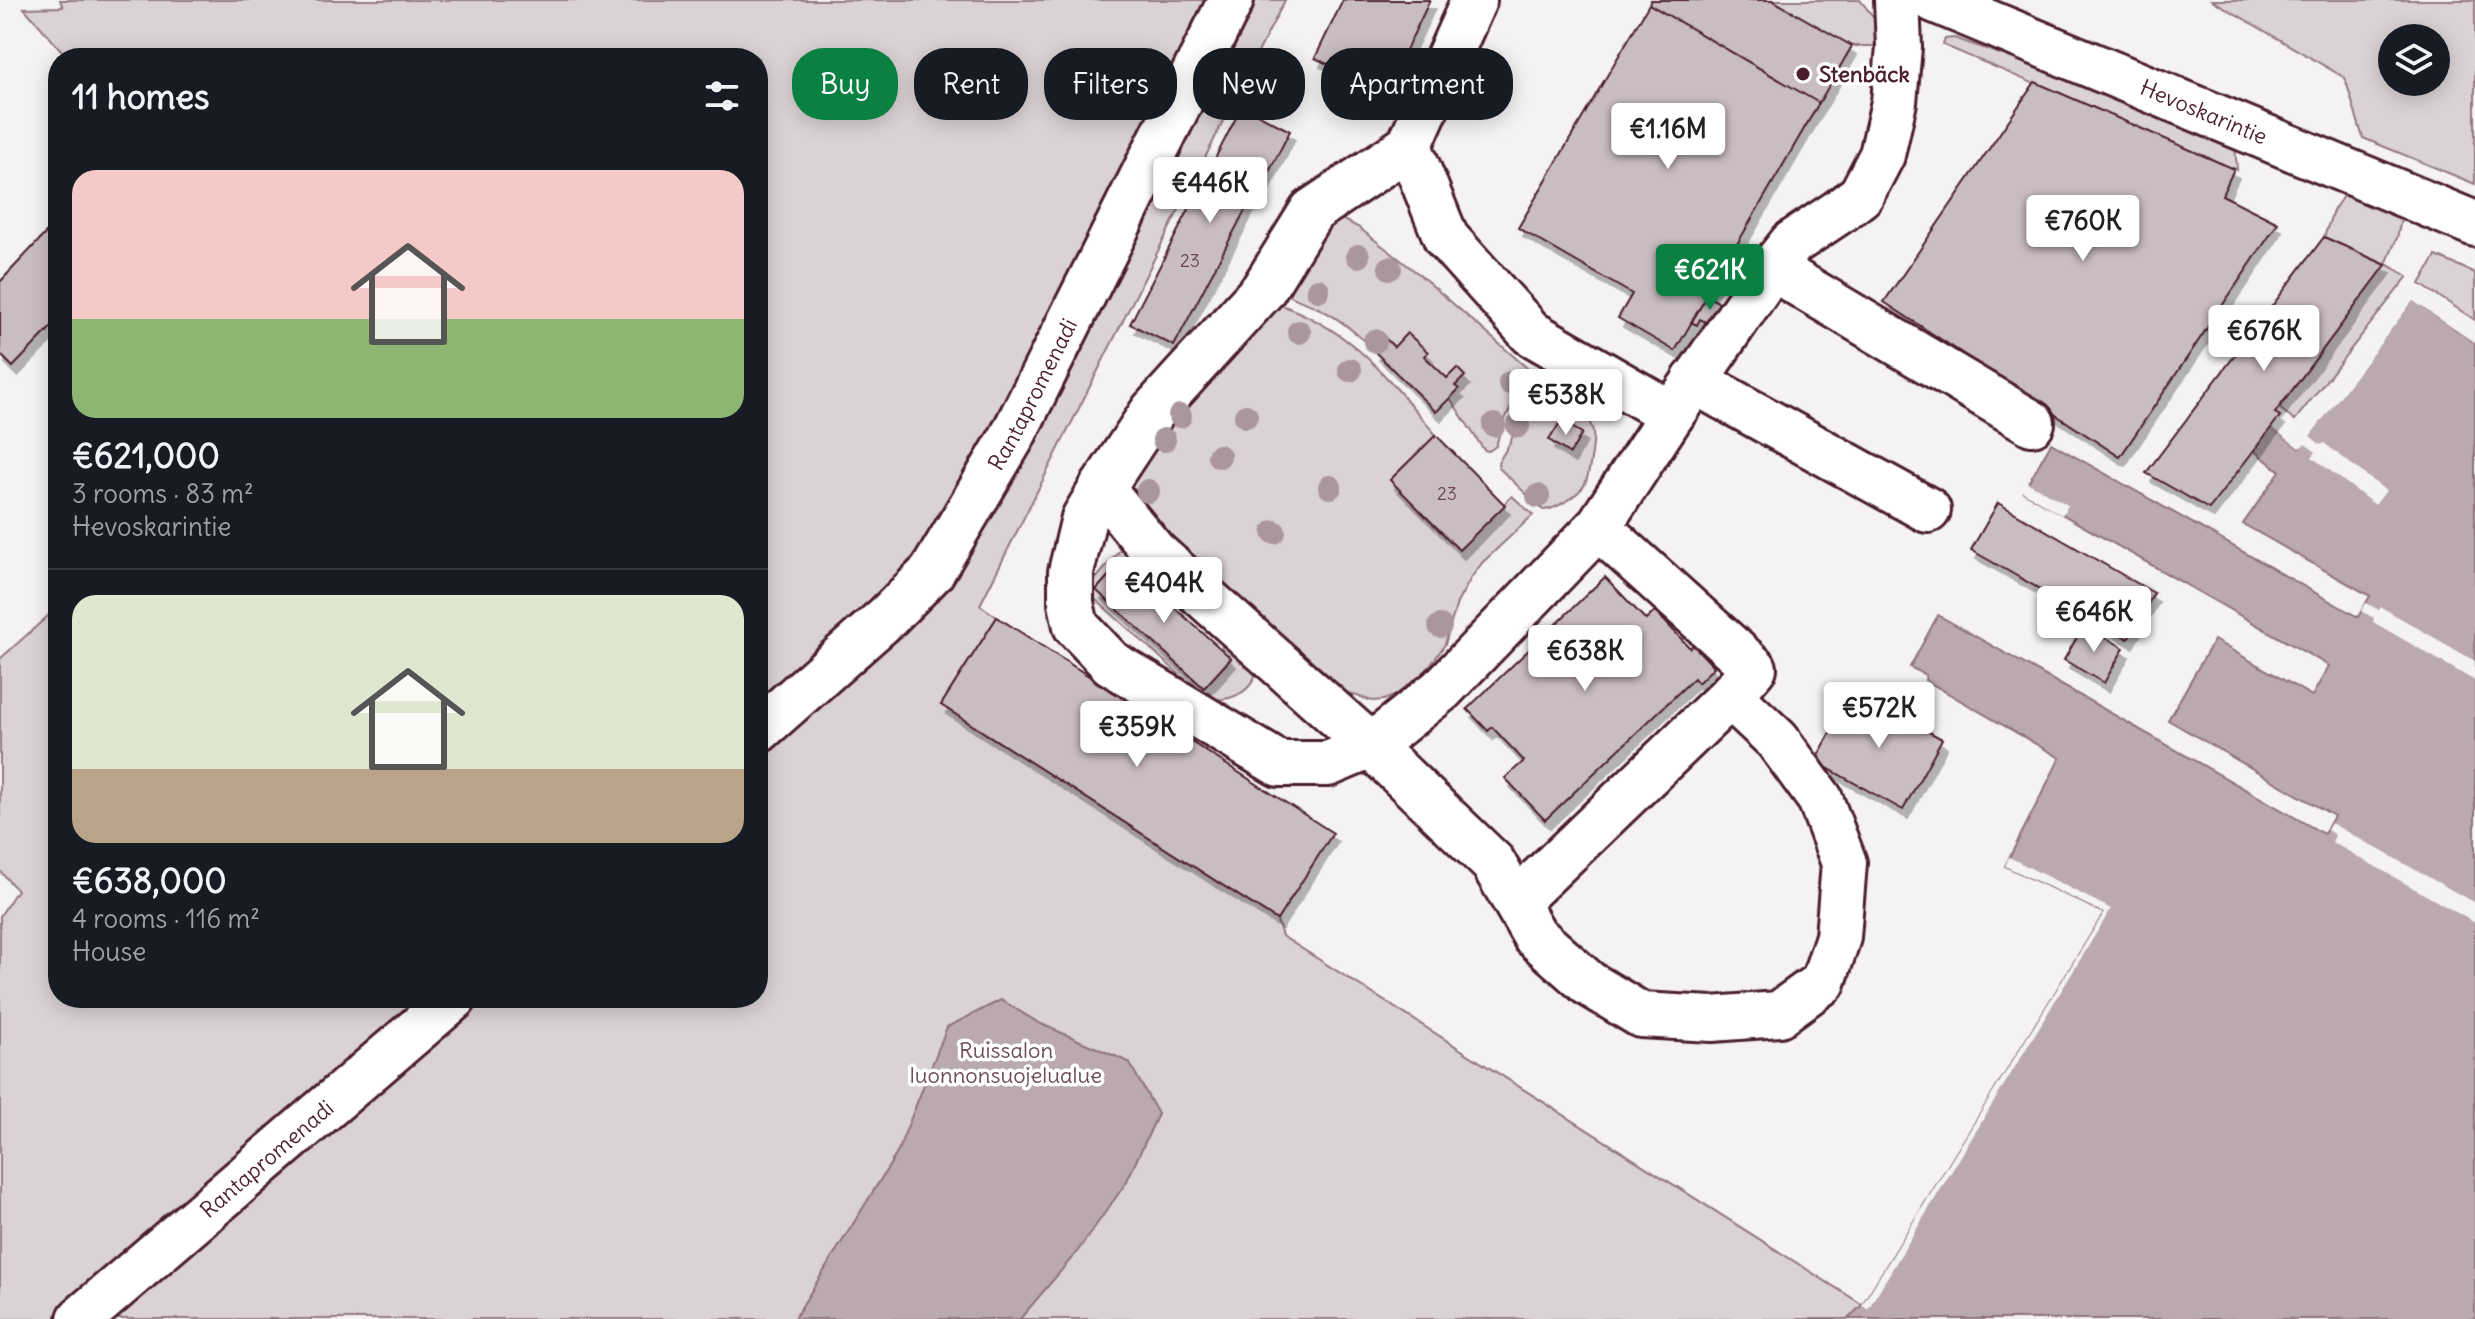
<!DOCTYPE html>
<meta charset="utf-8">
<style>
:root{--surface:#171b24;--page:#242831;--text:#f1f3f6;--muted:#9ea1a6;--line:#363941;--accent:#0b8043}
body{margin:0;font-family:Delius,sans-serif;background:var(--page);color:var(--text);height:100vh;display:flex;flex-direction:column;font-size:30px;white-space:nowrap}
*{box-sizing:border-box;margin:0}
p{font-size:26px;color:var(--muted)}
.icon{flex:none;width:44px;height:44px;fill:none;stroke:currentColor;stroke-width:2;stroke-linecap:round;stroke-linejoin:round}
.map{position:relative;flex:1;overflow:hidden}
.side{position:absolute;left:48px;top:48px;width:720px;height:960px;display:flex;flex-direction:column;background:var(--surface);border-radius:32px;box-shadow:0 4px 20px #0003}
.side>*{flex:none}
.guide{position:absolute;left:792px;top:48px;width:760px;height:72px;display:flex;gap:16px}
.fabs{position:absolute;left:2378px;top:24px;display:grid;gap:16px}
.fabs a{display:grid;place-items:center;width:72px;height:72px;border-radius:50%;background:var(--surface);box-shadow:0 4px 20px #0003;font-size:40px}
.price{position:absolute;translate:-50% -68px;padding:0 18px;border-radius:8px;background:#fff;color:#222;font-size:26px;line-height:52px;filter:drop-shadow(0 2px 4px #0008)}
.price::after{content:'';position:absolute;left:50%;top:48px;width:24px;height:18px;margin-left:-12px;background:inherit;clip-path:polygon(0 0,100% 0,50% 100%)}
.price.active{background:var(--accent);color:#fff}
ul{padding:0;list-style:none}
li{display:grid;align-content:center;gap:16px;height:424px;padding:0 24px}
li+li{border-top:2px solid var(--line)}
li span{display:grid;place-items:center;height:248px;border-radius:24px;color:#555}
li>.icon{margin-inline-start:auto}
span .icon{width:144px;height:144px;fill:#fffc;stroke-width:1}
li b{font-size:34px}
h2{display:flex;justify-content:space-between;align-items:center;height:96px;padding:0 24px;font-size:34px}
.chip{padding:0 28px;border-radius:32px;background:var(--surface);box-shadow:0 4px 20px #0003;font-size:28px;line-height:72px}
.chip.active{background:var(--accent);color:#fff}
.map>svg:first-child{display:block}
</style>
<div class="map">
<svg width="2475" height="1319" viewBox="0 0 2475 1319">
<defs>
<filter id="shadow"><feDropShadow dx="5" dy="9" stdDeviation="0" flood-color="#0004"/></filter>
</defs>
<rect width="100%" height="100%" fill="#f4f2f2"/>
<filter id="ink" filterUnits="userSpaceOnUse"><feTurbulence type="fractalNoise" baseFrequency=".0125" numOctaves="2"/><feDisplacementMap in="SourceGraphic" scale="16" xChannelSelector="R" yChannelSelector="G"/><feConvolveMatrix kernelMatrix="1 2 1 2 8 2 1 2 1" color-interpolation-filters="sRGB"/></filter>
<g filter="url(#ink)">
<path fill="#dbd2d5" stroke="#927880" stroke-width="2" fill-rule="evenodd" d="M 60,0 L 1218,0 L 1203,86 L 1220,84 L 1238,92 L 980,605 L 997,617 L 941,705 L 1277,920 L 1282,936 L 1885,1319 L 0,1319 L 0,916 L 17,890 L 0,871 L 0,659 L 58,607 L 58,998 L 758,998 L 758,58 L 68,58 L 24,8 L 63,7 Z
M 1250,0 L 1285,0 L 1249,70 L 1230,61 L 1227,52 Z
M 1772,0 L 1860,0 L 1887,34 L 1885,46 L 1852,46 Z
M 2212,0 L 2475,0 L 2475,184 L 2363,138 L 2345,78 ZM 2392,38 L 2436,38 L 2436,82 L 2392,82 Z
M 1954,38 L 2041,68 L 2235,145 L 2237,170 L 1943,45 L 1945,39 Z
M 2345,193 L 2402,215 L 2397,238 L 2386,264 L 2408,276 L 2295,420 L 2279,408 L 2386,265 L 2324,237 L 2333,211 Z
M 1335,216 L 1358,227 L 1420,275 L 1534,374 C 1515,396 1503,418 1496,446 L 1489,451 L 1484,450 L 1450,398 L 1458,390 L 1424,356 L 1427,352 L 1408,334 L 1394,347 L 1386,339 L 1374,351 C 1358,334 1339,318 1318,308 C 1306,302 1295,300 1284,292 Z
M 2436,256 L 2475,273 L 2475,320 L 2420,284 Z
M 1276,303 C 1353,330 1385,375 1436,435 L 1390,480 L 1459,549 L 1512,496 L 1533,515 L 1482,563 L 1471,578 L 1457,603 L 1445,644 L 1431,665 L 1404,692 L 1384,700 L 1372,701 L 1333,688 L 1141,524 C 1133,502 1126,486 1134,462 Z
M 1548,384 C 1562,396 1586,410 1592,428 C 1596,437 1589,475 1585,484 C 1579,495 1555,510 1543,510 L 1499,468 L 1498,463 L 1511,441 L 1520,411 L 1538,385 Z
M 1119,551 L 1130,551 L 1145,559 L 1134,571 L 1122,561 L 1096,590 L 1204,687 L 1231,659 L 1220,649 L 1233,635 L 1258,666 C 1254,692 1232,702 1207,699 L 1086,591 Z"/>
<path fill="#baa9ae" stroke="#8d727a" stroke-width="2" d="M 2413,300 L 2475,343 L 2475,1319 L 1848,1319 L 1862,1305 L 2104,913 L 2005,866 L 2060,758 L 1925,680 L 1926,675 L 1910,667 L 1938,615 L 2324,834 L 2334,816 L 2168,720 L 2214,640 L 2312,696 L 2329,666 L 2023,492 L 2051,443 L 2358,617 L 2370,596 L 2243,524 L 2280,471 L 2254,451 L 2271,427 L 2299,448 Z
M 1001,1000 L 1039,1023 L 1129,1062 L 1158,1114 L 1126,1183 L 1077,1252 L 1020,1319 L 794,1319 L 897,1153 L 947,1027 Z"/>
<path fill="#f4f2f2" d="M 2411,297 L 2416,297 L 2475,338 L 2475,343 L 2413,301 L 2310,436 L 2321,445 L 2324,443 L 2386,491 L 2375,505 L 2312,457 L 2316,452 L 2305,444 L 2299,448 L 2271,427 L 2274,424 L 2299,443 Z
M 2025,481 L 2068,505 L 2062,515 L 2020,490 Z
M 2366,603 L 2379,610 L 2381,607 L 2475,661 L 2475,681 L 2373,622 L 2374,618 L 2361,611 Z
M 2331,823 L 2475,903 L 2475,923 L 2332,842 L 2335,835 L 2327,830 Z
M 2009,857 L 2111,909 L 1868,1309 L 1862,1305 L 2104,913 L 2005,866 Z"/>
<path fill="#cabdc1" stroke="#4a1f2b" stroke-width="2" filter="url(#shadow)" d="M 1343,0 L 1430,0 L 1386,92 L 1315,58 Z
M 1651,0 L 1772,0 L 1852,46 L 1819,103 L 1649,4 Z
M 1649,4 L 1819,103 L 1675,351 L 1618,318 L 1632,294 L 1518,228 Z
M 2035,82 L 2234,169 L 2222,195 L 2278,223 L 2120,457 L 1884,302 Z
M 1242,106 L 1290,131 L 1256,197 L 1253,195 L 1174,346 L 1130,324 Z
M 58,220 L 58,320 L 13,367 L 0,354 L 0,282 Z
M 2324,237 L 2386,265 L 2275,413 L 2280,416 L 2209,509 L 2146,473 Z
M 1707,296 L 1727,307 L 1715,327 L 1700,319 L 1697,325 L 1691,322 Z
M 1407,333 L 1428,352 L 1424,356 L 1447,378 L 1457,368 L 1465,376 L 1455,386 L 1459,389 L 1436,412 L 1374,351 L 1386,339 L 1394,347 Z
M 1561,421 L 1582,433 L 1570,454 L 1549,440 Z
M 1436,435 L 1505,505 L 1459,550 L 1390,480 Z
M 1998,503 L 2154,593 L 2128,639 L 1971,550 Z
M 1122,561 L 1231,658 L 1204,688 L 1096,590 Z
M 1605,577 L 1646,620 L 1655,611 L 1690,648 L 1693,645 L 1714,667 L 1698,683 L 1694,678 L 1545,820 L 1505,778 L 1524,761 L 1492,727 L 1488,731 L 1467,709 Z
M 997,617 L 1333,833 L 1277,920 L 941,705 Z
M 2084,625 L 2124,648 L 2104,683 L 2064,660 Z
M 1854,691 L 1942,739 L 1903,810 L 1815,761 Z"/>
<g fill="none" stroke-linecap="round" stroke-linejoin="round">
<defs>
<g id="minor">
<path d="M 1474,0 L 1409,146 L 1312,211 L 1263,290 L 1153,411 L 1102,488 L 1084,518 L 1071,572 L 1071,603 L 1076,626 L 1111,663 L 1279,764 L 1328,764 L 1371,746 L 1442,689 L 1598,527 L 1672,414 L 1772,268 L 1792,243 L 1840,211 L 1861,195 L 1882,155 L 1894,102 L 1899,47 L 1897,0"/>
<path id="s1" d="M 1934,0 L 2475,224"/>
<path d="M 1409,146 L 1446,238 L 1531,333 L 1672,414"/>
<path d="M 1772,268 L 2032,423"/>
<path d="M 1694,381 L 1928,510"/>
<path d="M 1102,488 L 1154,552 L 1371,746 L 1493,863 L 1535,936 L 1588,983 L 1641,1015 L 1712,1019 L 1779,1014 L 1823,982 L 1838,937 L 1844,863 L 1820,799 L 1777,740 L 1730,696"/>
<path id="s2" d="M 758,731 L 887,617 L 932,572 L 1012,437 L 1231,0"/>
<path d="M 1516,902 L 1730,696 L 1754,668 L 1598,527"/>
<path id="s3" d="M 80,1319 L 454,998"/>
</g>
</defs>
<use href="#minor" stroke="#4a1f2b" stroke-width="50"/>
<use href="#minor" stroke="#fff" stroke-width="44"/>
</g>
<g fill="#aa979c">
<circle cx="1358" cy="256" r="12"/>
<circle cx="1390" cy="268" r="12"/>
<circle cx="1318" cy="290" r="12"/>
<circle cx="1299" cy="332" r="12"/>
<circle cx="1375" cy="341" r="12"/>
<circle cx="1350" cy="370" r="12"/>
<circle cx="1510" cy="383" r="12"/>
<circle cx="1180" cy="416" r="12"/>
<circle cx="1246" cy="416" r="12"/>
<circle cx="1494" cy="425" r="12"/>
<circle cx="1518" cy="426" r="12"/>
<circle cx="1164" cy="440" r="12"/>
<circle cx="1219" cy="456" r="12"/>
<circle cx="1330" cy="487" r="12"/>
<circle cx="1148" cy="491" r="12"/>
<circle cx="1538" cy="496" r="12"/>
<circle cx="1274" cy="532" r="12"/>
<circle cx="1440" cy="626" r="12"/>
</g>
</g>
<circle fill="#4a1f2b" stroke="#fff" stroke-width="3" cx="1803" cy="74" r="8"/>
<g text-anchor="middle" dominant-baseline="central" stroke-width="7" stroke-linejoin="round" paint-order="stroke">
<g font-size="18" fill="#6a4650">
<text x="1190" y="260">23</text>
<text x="1447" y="493">23</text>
</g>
<g font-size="22" font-weight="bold" fill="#4a1f2b" stroke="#fff" text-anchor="start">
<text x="1819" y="74">Stenbäck</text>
</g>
<g font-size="22" fill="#4a1f2b" stroke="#fff">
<text stroke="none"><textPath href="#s1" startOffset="292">Hevoskarintie</textPath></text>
<text stroke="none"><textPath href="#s2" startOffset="440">Rantapromenadi</textPath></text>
<text stroke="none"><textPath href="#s3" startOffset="246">Rantapromenadi</textPath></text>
</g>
<g font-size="22" fill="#6e4c56" stroke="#fff">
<text x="1006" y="1050">Ruissalon<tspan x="1006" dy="25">luonnonsuojelualue</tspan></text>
</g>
</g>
</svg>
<div class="fabs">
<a><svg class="icon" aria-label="layers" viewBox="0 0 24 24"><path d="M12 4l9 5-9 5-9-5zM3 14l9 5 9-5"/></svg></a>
</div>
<b class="price" style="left:1668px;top:171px">€1.16M</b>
<b class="price" style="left:1210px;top:225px">€446K</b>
<b class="price" style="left:2083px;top:263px">€760K</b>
<b class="price active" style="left:1710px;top:312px">€621K</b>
<b class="price" style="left:2264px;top:373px">€676K</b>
<b class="price" style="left:1566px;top:437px">€538K</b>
<b class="price" style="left:1164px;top:625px">€404K</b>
<b class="price" style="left:2094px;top:654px">€646K</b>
<b class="price" style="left:1585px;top:693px">€638K</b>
<b class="price" style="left:1879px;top:750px">€572K</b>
<b class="price" style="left:1137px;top:769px">€359K</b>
<div class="guide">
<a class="chip active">Buy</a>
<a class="chip">Rent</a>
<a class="chip">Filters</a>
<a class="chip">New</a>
<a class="chip">Apartment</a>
</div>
<section class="side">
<h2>11 homes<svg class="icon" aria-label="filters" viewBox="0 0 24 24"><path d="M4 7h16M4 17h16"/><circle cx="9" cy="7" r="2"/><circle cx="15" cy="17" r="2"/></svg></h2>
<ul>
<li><span style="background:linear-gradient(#f6c9c9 60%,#8fb573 0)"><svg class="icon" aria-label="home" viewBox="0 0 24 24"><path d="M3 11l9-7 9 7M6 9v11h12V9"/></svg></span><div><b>€621,000</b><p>3 rooms · 83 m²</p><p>Hevoskarintie</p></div></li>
<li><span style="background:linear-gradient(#dfe7d0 70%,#b9a48a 0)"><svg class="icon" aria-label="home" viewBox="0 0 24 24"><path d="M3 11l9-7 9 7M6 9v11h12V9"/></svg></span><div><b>€638,000</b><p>4 rooms · 116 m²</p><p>House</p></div></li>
</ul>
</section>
</div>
